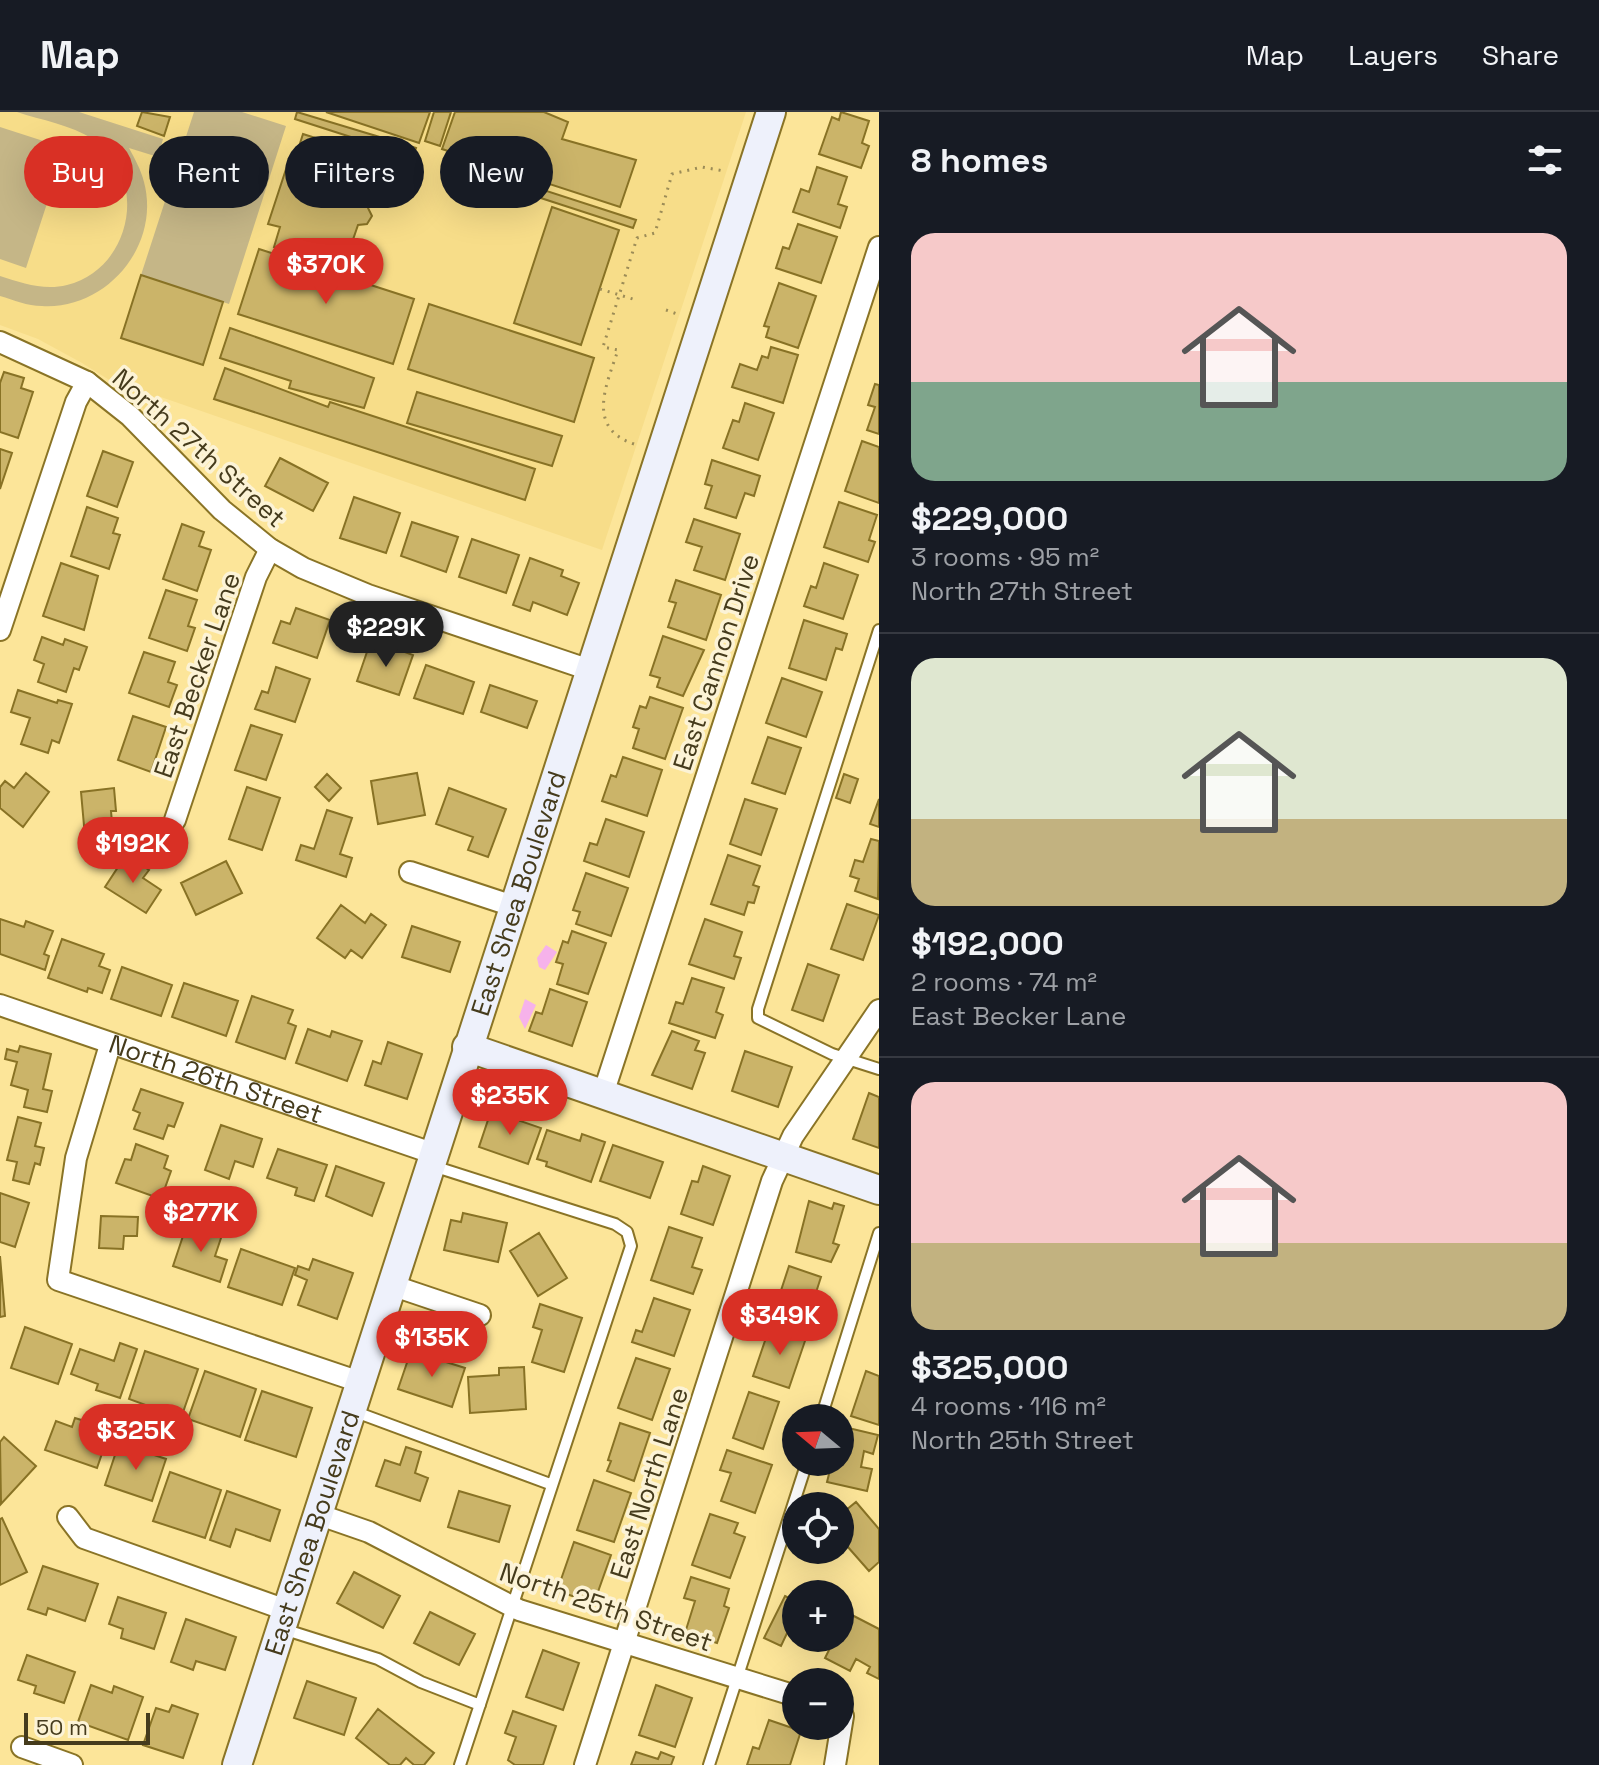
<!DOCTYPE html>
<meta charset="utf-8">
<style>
:root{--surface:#171b24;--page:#242831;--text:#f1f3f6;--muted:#9ea1a6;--line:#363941;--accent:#d93025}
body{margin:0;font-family:"Space Grotesk",sans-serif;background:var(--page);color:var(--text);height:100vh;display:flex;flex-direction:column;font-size:30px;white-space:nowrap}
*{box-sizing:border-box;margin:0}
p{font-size:26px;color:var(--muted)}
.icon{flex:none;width:44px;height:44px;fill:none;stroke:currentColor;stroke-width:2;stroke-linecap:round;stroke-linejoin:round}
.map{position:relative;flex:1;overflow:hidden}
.sheet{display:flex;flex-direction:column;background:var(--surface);width:720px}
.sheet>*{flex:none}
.banner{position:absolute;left:24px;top:24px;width:734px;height:72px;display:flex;gap:16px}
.needle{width:52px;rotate:289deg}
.controls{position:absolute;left:782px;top:1292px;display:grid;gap:16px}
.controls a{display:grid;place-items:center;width:72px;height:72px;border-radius:50%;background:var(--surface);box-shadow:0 8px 32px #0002;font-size:40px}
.scale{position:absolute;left:24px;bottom:20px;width:126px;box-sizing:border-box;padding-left:8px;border:4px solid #453b1c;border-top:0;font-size:22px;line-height:28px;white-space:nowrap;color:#453b1c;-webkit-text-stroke:6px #fcf3d6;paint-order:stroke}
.price{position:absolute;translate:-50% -68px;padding:0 18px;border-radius:28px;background:var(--accent);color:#fff;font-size:26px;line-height:52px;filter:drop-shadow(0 2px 4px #0008)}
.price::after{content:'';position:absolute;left:50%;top:48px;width:24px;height:18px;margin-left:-12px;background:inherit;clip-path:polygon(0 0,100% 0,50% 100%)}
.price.active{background:#222;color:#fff}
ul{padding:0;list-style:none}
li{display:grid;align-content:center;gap:16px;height:424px;padding:0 32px}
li+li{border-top:2px solid var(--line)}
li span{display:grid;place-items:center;height:248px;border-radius:24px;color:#555}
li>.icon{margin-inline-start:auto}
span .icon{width:144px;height:144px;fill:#fffc;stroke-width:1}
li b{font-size:34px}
h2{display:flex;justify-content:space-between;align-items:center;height:96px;padding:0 32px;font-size:34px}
.tag{padding:0 28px;border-radius:36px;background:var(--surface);box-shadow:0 8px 32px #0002;font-size:28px;line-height:72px}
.tag.active{background:var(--accent);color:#fff}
header{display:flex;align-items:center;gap:48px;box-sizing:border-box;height:112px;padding:0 40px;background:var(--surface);border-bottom:2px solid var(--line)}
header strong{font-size:38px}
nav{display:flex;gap:44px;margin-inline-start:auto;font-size:28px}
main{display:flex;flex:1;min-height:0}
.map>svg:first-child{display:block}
</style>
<header>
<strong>Map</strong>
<nav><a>Map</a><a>Layers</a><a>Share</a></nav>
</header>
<main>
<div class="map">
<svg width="879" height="1653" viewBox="0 0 879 1653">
<rect width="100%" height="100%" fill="#fce599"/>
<path fill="#f7dd89" d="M 0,0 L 746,0 L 602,438 L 158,284 L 151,304 L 119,274 L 82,251 L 38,227 L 0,213 Z"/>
<path fill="#c5b687" d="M 17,0 L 79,0 L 163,27 L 158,45 L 129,36 C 135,47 141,58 144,70 C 161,134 106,198 42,194 C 27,194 14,188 0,184 L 0,164 C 22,171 44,179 67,173 C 132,157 150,65 93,27 C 71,13 41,8 17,0 Z
M 194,0 L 242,0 L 286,14 L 229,192 L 141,163 Z
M 0,15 L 65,36 L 26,156 L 0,147 Z"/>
<path fill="#f6b2ea" d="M 546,833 L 557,840 L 545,858 L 539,855 L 537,846 Z
M 525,887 L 536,893 L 525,917 L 519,905 Z"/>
<path fill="#cbb469" stroke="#887225" stroke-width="2" d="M 142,0 L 170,5 L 164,24 L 137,14 Z
M 297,0 L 416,36 L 413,45 L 295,7 Z
M 326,0 L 430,0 L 419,31 Z
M 434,0 L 451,0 L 440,34 L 425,29 Z
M 455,0 L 544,0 L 568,10 L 562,27 L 636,48 L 620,95 L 442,37 Z
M 841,0 L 869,9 L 862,31 L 869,34 L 861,56 L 819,42 L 832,5 L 839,8 Z
M 303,22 L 371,44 L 363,70 L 373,73 L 366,92 L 372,104 L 367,112 L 358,113 L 344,154 L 336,151 L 335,154 L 274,135 L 280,115 L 268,112 L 288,51 L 293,53 Z
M 445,46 L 636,108 L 633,116 L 442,54 Z
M 817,55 L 847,65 L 838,92 L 847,95 L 840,116 L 793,100 L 801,77 L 809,80 Z
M 552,95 L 619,118 L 581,233 L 514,211 Z
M 798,112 L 837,125 L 821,171 L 776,156 L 783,135 L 789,137 Z
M 259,137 L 414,187 L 393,252 L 238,202 Z
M 141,163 L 223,190 L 203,253 L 121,226 Z
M 779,171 L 816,184 L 798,236 L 766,225 L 769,215 L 764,214 Z
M 429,192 L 594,246 L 574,310 L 408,257 Z
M 230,216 L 374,266 L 364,296 L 289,276 L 291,269 L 220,246 Z
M 771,235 L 798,243 L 783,291 L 732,275 L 740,252 L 757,258 L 762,244 L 768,246 Z
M 225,256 L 328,295 L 330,290 L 535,357 L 525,388 L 214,287 Z
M 4,260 L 24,266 L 21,276 L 33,280 L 18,326 L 0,320 L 0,271 Z
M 875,272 L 879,273 L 879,322 L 867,318 L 875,295 L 868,293 Z
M 417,280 L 562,324 L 552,354 L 407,311 Z
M 745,291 L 774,301 L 758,348 L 723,336 L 733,308 L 739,310 Z
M 862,329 L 879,335 L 879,391 L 845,379 Z
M 0,337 L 12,341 L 0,377 Z
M 103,339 L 133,350 L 117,395 L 87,384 Z
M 280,346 L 328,371 L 313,399 L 265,374 Z
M 712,348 L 760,364 L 754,384 L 745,381 L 736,406 L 705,396 L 712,374 L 705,372 Z
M 354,385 L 400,401 L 386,441 L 340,426 Z
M 839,390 L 877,403 L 869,428 L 875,430 L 868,450 L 824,435 Z
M 87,395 L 118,406 L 113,421 L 120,423 L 109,457 L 71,444 Z
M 694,407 L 740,422 L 725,468 L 694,458 L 702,435 L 686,430 Z
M 412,410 L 458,425 L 446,460 L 401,444 Z
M 182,412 L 204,420 L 199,434 L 211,438 L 197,479 L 163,467 Z
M 472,427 L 519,443 L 506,481 L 459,465 Z
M 530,446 L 563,458 L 561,464 L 579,471 L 567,503 L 533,490 L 530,499 L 513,493 Z
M 61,451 L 98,464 L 84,518 L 43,504 Z
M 824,451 L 858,463 L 843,507 L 804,494 L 811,474 L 816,476 Z
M 676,468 L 721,483 L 706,528 L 668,515 L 676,491 L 669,489 Z
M 166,478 L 197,488 L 188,514 L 195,516 L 187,539 L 149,526 Z
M 296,496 L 330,508 L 317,546 L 273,531 L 281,509 L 290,512 Z
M 804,508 L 847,522 L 842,538 L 836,536 L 826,568 L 789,556 Z
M 663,524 L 704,538 L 683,584 L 657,575 L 660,566 L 650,563 Z
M 42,525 L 63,533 L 65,527 L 87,535 L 79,558 L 74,556 L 66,580 L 38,570 L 44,552 L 34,548 Z
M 386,533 L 413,543 L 399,583 L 357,569 L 368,537 L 383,542 Z
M 144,540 L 175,550 L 168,570 L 177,573 L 169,595 L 129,581 Z
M 426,553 L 474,570 L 463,602 L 414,586 Z
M 276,555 L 310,567 L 295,610 L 255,597 L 262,579 L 268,581 Z
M 782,566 L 822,580 L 806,625 L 766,611 Z
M 490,573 L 537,589 L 527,616 L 481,600 Z
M 18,578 L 57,591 L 58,588 L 72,592 L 59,631 L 52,628 L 48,641 L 21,632 L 30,606 L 11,600 Z
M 650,585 L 683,596 L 665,647 L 633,636 L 639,617 L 633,615 L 640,594 L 646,596 Z
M 133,604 L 166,615 L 151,660 L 118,648 Z
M 251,613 L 282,623 L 266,668 L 235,658 Z
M 768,625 L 801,636 L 785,682 L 752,671 Z
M 623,645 L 662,658 L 647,704 L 602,689 L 611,663 L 616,665 Z
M 26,661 L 49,680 L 23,715 L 0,696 L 0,675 L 5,669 L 14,676 Z
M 417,661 L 425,703 L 378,712 L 371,669 Z
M 327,662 L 341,676 L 329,689 L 315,675 Z
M 844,662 L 858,667 L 850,691 L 836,686 Z
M 247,675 L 280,686 L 262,738 L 229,727 Z
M 114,676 L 116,699 L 111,699 L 114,734 L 86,736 L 81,680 Z
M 449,676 L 506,697 L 488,745 L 468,738 L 473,725 L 436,712 Z
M 745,687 L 777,697 L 761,743 L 730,732 Z
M 879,687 L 879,715 L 870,712 Z
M 327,698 L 352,706 L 340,742 L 352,746 L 346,765 L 296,748 L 301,733 L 314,737 Z
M 606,707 L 644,720 L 629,765 L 584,749 L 590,731 L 597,733 Z
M 871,727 L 879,729 L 878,787 L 855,779 L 859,767 L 850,764 L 855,748 L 863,750 Z
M 126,743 L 149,758 L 143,766 L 161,778 L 146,801 L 105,775 Z
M 728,743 L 760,754 L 753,773 L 759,775 L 754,791 L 748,790 L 744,803 L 711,792 Z
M 226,749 L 242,781 L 196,803 L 181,771 Z
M 586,761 L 628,776 L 611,824 L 576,812 L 580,800 L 573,798 Z
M 847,792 L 879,803 L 863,848 L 831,837 Z
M 341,793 L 365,811 L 371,802 L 386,813 L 362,846 L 351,838 L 345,846 L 317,826 Z
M 0,807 L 24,815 L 26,809 L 53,819 L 44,842 L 49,844 L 45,858 L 0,842 Z
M 705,807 L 742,820 L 734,844 L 741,846 L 734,867 L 689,852 Z
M 412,814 L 460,830 L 450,860 L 402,845 Z
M 572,819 L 606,831 L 588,882 L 557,872 L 563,852 L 556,850 L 563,829 L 568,831 Z
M 62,827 L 104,842 L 99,854 L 110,858 L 102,881 L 88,876 L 87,880 L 48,866 Z
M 808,852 L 839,863 L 823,909 L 792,898 Z
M 122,855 L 172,873 L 161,904 L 111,887 Z
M 692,866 L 724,876 L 716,900 L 723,903 L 715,926 L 669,911 L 676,890 L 683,892 Z
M 184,871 L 238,889 L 226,924 L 172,905 Z
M 550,877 L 587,890 L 572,934 L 529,919 L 536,900 L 542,902 Z
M 252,884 L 293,898 L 288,911 L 296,914 L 285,947 L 236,930 Z
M 308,917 L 330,925 L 332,919 L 362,929 L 347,969 L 296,951 Z
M 672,919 L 699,929 L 695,938 L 705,941 L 692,977 L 652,963 Z
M 388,930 L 422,942 L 407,987 L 365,973 L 373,949 L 381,952 Z
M 20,934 L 51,942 L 43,977 L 52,979 L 47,1000 L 24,995 L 28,978 L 11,973 L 17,950 L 5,947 L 7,937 L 18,940 Z
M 745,939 L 792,955 L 778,995 L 732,979 Z
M 141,977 L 183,991 L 174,1015 L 168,1013 L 163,1027 L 134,1017 L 140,1001 L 133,998 Z
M 869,981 L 879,985 L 879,1036 L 853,1027 Z
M 491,999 L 541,1016 L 528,1052 L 479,1035 Z
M 18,1005 L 41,1011 L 35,1034 L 44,1036 L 40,1053 L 35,1051 L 29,1072 L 13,1068 L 17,1050 L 7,1048 Z
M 221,1013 L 262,1027 L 253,1055 L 235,1049 L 229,1067 L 205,1058 Z
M 547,1018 L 580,1029 L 582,1022 L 605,1030 L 591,1070 L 546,1054 L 547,1050 L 537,1047 Z
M 136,1032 L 168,1044 L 164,1056 L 171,1059 L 161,1087 L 116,1071 L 125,1047 L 131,1048 Z
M 613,1033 L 663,1050 L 650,1086 L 600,1069 Z
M 278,1037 L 327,1053 L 314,1089 L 295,1083 L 297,1076 L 267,1066 Z
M 336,1054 L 384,1071 L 372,1104 L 326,1084 Z
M 703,1054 L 730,1064 L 713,1113 L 681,1102 L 692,1069 L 698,1070 Z
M 0,1081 L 29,1091 L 15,1135 L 0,1130 Z
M 809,1089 L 832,1097 L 834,1091 L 844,1094 L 833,1131 L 839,1133 L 831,1150 L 796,1140 Z
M 463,1101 L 507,1111 L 498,1150 L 444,1138 L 451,1108 L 461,1110 Z
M 101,1104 L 138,1105 L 137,1124 L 124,1124 L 123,1137 L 99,1136 Z
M 187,1112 L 222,1123 L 215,1144 L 227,1148 L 220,1170 L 173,1154 Z
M 669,1115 L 702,1126 L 692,1155 L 702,1158 L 693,1182 L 651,1168 Z
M 539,1121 L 567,1166 L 538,1184 L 510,1139 Z
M 241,1137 L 295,1156 L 282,1193 L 228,1175 Z
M 0,1144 L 5,1204 L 0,1205 Z
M 313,1147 L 353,1161 L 337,1207 L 298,1193 L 307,1168 L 295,1163 L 298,1154 L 309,1158 Z
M 789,1154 L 821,1165 L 810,1199 L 814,1201 L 809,1216 L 773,1203 Z
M 654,1186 L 690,1198 L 674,1244 L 632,1230 L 636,1218 L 642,1220 Z
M 540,1192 L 582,1206 L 564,1260 L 532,1250 L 542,1218 L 533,1215 Z
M 770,1214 L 806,1226 L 789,1276 L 753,1264 Z
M 25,1215 L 72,1232 L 58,1272 L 11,1256 Z
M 120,1231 L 137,1237 L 120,1286 L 96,1278 L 98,1272 L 71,1262 L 80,1237 L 114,1249 Z
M 145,1239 L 198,1257 L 181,1306 L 129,1287 Z
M 411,1239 L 465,1256 L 452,1295 L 398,1277 Z
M 636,1246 L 670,1257 L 652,1308 L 618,1296 Z
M 524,1255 L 526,1297 L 470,1301 L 468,1265 L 499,1263 L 499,1256 Z
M 205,1259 L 256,1277 L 240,1325 L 188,1307 Z
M 866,1259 L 879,1264 L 879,1313 L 851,1304 Z
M 262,1279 L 312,1296 L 296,1345 L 245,1328 Z
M 749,1280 L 779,1290 L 763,1337 L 733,1326 Z
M 75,1306 L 94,1312 L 91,1321 L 107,1327 L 97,1356 L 45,1338 L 56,1309 L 72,1315 Z
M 620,1311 L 650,1321 L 634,1369 L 607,1359 L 611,1349 L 608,1348 Z
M 840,1314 L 878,1323 L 873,1342 L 864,1339 L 861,1355 L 872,1357 L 867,1379 L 827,1370 L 832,1350 L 840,1350 Z
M 4,1325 L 36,1354 L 1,1392 L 0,1330 Z
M 119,1331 L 166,1347 L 152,1389 L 105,1373 Z
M 406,1335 L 421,1340 L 415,1361 L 428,1366 L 420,1389 L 376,1374 L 385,1348 L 400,1353 Z
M 727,1338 L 772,1353 L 755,1401 L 721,1389 L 731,1361 L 720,1358 Z
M 170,1360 L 221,1378 L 205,1426 L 153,1409 Z
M 594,1368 L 631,1381 L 614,1430 L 577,1418 Z
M 227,1379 L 280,1398 L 270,1429 L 236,1417 L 230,1435 L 210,1428 Z
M 459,1379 L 510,1394 L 499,1430 L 448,1415 Z
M 856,1390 L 879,1417 L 879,1450 L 869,1459 L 840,1426 L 840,1403 Z
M 710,1402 L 738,1411 L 734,1421 L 745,1425 L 730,1466 L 692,1453 Z
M 2,1406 L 27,1460 L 0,1473 L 0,1407 Z
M 574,1430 L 611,1443 L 594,1491 L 557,1479 Z
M 43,1454 L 98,1472 L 85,1509 L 48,1496 L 46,1503 L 28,1497 Z
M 354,1460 L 400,1484 L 383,1516 L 337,1491 Z
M 691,1465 L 729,1477 L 724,1494 L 729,1496 L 717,1531 L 685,1521 L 695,1489 L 684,1486 Z
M 785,1484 L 796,1490 L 796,1521 L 789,1517 L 781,1534 L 764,1526 Z
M 118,1485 L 166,1501 L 154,1537 L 121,1526 L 123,1517 L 109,1512 Z
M 430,1500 L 475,1522 L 459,1553 L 414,1531 Z
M 848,1501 L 879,1517 L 879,1567 L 867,1561 L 870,1555 L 856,1547 L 850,1559 L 825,1546 L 835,1526 L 840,1526 L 840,1517 Z
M 186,1507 L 236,1525 L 225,1558 L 196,1549 L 193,1558 L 171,1550 Z
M 543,1538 L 579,1551 L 563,1598 L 526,1585 Z
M 27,1543 L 75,1560 L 64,1591 L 34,1581 L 36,1574 L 18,1568 Z
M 307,1569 L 356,1586 L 344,1623 L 294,1606 Z
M 91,1573 L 112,1581 L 114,1574 L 143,1585 L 128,1628 L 78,1610 Z
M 656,1573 L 692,1586 L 675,1635 L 639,1623 Z
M 172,1593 L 198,1602 L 183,1646 L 143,1633 L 156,1596 L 169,1600 Z
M 378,1597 L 434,1641 L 424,1653 L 414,1653 L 406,1646 L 400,1653 L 390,1653 L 356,1626 Z
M 513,1599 L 556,1614 L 543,1653 L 515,1653 L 508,1648 L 516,1625 L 505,1621 Z
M 769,1608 L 801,1619 L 790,1653 L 747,1653 L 753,1635 L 759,1637 Z
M 636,1640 L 658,1647 L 661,1640 L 674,1645 L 671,1653 L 631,1653 Z"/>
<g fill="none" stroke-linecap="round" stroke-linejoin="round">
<defs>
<path id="lane" d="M 879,518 L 758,897 L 758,906 L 832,942 L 879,957
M 433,1054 L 615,1112 L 627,1120 L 631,1134 L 460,1653
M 353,1299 L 550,1372
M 821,1306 L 879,1121
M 283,1517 L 378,1547 L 421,1570 L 480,1593
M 709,1653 L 807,1350"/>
<g id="street">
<path d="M 0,230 L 87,270 L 130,304 L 222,398 L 270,437 L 303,456 L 368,483 L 590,558"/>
<path d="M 0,518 L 76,290 L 87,270"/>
<path d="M 175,708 L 256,465 L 270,437"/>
<path d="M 410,760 L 513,794"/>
<path id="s1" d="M 0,893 L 432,1041"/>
<path d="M 110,933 L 76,1046 L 58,1168 L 360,1270"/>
<path d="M 603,982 L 879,135"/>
<path d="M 391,1173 L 480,1203"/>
<path d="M 317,1402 L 369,1420 L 519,1498 L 796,1584"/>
<path d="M 68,1405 L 84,1426 L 286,1498"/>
<path d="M 22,1635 L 72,1653"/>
<path d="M 585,1653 L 772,1069 L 793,1024 L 879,898"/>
<path d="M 835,1653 L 843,1604 L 840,1603"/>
</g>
<g id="secondary">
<path d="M 467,935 L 879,1078"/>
<path id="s2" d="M 237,1653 L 771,0"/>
</g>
</defs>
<use href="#lane" stroke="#8a7426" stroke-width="14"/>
<use href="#street" stroke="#8a7426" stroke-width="24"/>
<use href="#secondary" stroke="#8a7426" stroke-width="32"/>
<path stroke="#9c8c57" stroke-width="3" stroke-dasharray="2 6" stroke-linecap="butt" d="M 600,177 L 636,188
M 666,198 L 677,202
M 634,332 C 586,316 606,274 618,238 L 603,235 L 637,126 L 655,121 L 672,62 L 702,55 L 724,59"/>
<use href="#lane" stroke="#fff" stroke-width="10"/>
<use href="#street" stroke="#fff" stroke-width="20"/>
<use href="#secondary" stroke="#eef1fb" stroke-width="28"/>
</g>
<g text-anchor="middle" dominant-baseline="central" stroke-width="7" stroke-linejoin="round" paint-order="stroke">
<g font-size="26" fill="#453b1c" stroke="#fcf3d6">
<text transform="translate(199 336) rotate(42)">North 27th Street</text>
<text transform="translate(716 550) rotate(-72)">East Cannon Drive</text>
<text transform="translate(197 563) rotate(-71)">East Becker Lane</text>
<text stroke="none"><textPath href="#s2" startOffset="916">East Shea Boulevard</textPath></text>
<text stroke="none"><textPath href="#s1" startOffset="228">North 26th Street</textPath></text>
<text transform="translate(649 1371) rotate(-72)">East North Lane</text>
<text stroke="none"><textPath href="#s2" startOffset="244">East Shea Boulevard</textPath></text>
<text transform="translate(606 1495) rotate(19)">North 25th Street</text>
</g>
</g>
</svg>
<div class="controls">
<a><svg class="needle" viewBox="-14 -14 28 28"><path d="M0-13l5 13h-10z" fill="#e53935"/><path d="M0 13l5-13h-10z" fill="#9ea1a6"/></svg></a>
<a><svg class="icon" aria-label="locate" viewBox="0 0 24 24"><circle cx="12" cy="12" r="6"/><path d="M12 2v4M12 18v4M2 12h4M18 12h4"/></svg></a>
<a>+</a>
<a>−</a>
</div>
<div class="scale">50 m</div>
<b class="price" style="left:326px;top:194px">$370K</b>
<b class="price active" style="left:386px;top:557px">$229K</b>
<b class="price" style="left:133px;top:773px">$192K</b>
<b class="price" style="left:510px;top:1025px">$235K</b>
<b class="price" style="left:201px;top:1142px">$277K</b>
<b class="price" style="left:780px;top:1245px">$349K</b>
<b class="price" style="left:432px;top:1267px">$135K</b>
<b class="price" style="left:136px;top:1360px">$325K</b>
<div class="banner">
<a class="tag active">Buy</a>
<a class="tag">Rent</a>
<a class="tag">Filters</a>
<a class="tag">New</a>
</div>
</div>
<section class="sheet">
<h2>8 homes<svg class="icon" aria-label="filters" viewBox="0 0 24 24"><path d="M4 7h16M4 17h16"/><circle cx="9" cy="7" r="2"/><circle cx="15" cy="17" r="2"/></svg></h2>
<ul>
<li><span style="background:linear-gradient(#f6c9c9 60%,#7fa58c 0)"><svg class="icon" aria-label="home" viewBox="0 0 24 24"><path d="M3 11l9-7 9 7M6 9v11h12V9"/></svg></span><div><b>$229,000</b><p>3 rooms · 95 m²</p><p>North 27th Street</p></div></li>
<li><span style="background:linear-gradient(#dfe7d0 65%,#c2b280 0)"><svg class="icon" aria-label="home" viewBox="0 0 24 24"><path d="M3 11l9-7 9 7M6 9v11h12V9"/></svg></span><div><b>$192,000</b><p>2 rooms · 74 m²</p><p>East Becker Lane</p></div></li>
<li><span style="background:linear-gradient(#f6c9c9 65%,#c2b280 0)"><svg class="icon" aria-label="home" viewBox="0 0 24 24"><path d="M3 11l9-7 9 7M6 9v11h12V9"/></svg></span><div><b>$325,000</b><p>4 rooms · 116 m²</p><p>North 25th Street</p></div></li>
</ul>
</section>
</main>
